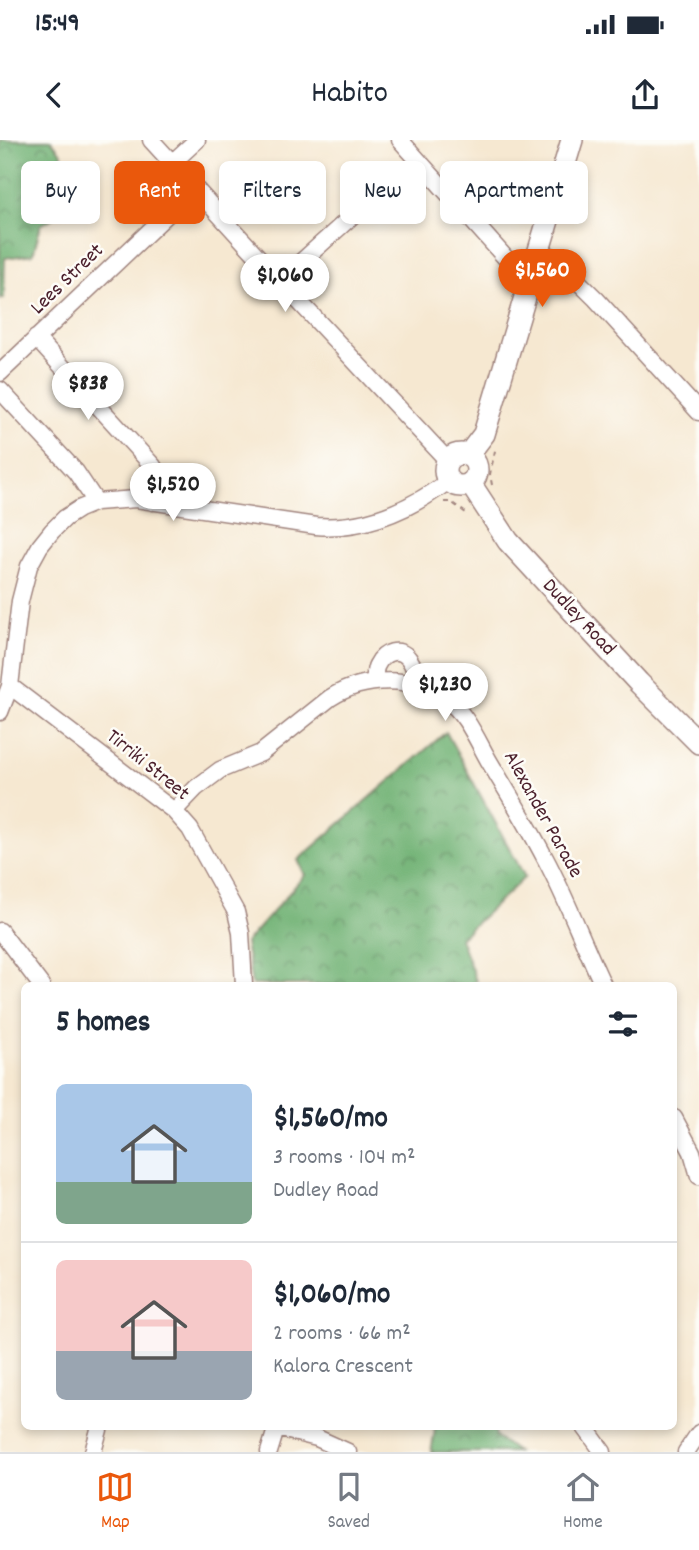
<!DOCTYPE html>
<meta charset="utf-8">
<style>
:root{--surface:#fff;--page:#f6f6f7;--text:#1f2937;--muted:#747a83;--line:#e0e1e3;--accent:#ea580c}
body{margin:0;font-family:Dekko,sans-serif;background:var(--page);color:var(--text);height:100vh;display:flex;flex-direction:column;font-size:26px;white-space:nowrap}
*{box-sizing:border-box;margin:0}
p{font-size:23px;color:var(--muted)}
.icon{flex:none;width:38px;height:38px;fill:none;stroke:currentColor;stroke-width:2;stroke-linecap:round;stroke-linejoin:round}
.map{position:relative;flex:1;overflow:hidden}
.side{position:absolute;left:21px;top:842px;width:656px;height:448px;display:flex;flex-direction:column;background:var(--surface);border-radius:10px;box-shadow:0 4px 10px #0003}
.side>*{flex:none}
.hud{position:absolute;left:21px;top:21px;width:658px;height:63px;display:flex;gap:14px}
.price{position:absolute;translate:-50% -60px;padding:0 16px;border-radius:24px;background:#fff;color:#222;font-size:23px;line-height:46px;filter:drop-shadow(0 2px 4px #0008)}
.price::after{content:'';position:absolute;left:50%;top:42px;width:21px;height:16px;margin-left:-10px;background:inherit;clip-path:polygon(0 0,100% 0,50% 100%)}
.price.on{background:var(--accent);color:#fff}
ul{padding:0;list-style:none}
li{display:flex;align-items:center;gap:21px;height:175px;padding:0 35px}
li+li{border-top:2px solid var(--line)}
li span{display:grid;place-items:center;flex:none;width:196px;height:140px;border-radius:10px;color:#555}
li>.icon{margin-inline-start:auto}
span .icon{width:84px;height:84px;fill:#fffc;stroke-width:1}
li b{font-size:30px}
h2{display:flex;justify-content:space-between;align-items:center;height:84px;padding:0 35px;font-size:30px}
.pill{padding:0 24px;border-radius:10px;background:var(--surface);box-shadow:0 4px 10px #0003;font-size:24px;line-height:63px}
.pill.on{background:var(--accent);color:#fff}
.status{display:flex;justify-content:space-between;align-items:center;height:49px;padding:0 35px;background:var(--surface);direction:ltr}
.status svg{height:19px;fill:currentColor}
header{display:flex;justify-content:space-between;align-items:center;height:91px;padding:0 35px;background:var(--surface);font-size:32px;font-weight:600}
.menu{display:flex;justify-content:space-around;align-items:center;height:98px;border-top:2px solid var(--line);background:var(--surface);font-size:19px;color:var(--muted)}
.menu a{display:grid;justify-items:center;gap:4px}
.menu .on{color:var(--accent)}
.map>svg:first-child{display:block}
</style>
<div class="status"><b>15:49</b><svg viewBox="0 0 49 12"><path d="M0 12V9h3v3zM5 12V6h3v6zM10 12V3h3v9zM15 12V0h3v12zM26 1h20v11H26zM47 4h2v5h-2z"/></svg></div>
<header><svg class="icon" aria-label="back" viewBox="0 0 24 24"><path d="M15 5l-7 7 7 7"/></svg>Habito<svg class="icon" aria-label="share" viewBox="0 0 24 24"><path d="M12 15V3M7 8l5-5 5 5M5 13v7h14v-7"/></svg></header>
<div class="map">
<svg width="699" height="1312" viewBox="0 0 699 1312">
<defs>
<pattern id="forest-crowns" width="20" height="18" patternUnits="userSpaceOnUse" patternTransform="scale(1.75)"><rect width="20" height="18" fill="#72b376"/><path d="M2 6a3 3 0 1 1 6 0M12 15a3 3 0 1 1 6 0" fill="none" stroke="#609161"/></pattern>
</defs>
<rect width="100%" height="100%" fill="#fdfcf7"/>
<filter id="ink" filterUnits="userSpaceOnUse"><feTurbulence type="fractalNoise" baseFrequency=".0143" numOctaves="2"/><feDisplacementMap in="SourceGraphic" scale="14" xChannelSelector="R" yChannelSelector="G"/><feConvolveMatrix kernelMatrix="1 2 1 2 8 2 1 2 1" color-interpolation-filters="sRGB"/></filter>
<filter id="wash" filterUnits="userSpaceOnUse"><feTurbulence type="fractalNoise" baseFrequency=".00686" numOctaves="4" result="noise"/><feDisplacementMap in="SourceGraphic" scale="28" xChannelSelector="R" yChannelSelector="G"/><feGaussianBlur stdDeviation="1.57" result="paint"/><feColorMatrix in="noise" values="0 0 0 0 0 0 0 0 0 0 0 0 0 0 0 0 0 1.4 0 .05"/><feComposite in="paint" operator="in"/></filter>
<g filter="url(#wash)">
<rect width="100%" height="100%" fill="#f6e8d1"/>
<path fill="url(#forest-crowns)" stroke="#5e6950" stroke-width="2" d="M 0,0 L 51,0 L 62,14 L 60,74 L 41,85 L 33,114 L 5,118 L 4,158 L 0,159 Z
M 446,592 L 525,737 L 460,798 L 476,841 L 469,845 L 252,845 L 245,803 L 305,735 L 298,720 Z
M 432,1286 L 494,1286 L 496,1297 L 517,1312 L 431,1312 L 435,1290 Z"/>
</g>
<g filter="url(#ink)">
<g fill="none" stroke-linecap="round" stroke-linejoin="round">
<defs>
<path id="minor" d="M 151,0 L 280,141 L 448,321
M 400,0 L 528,143
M 172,23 L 197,0
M 539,110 L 554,118 L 596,159 L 699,272
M 280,141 L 352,76
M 36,198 L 153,326 L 157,333 L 152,362
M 0,233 L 195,48
M 0,250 L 76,332 L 96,362
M 375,542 C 375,536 374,530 377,525 C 383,512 400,506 409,519 C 415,527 417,537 419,546
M 10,546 L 174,671 L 190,689 L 236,772 L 241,793 L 244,845
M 0,572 L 10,546 L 20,461 L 29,426 L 40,406 L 52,391 L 65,378 L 79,369 L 96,362 L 136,359 L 316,386 C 365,390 411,369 450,340
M 174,671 L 196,648 L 220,630 L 261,613 L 330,558 C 364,536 413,535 446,559 C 466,573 477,600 489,621 C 508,653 528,685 545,718 C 567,759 583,803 603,845
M 0,791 L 41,845
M 674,978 L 692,1012 L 699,1036
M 584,1286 L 603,1312
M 277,1288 L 317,1298 L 348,1312
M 93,1312 L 100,1286
M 269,1312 L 277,1286
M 686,1312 L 699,1293"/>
<path id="major" d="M445 330a16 16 0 1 1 32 0a16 16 0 1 1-32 0Z
M 468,315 L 484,294 L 572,0
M 470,343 L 508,401 L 639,543 L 699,603"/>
</defs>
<use href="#minor" stroke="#a0847e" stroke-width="19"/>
<use href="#major" stroke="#a0847e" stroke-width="24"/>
<path stroke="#a0847e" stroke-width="2" stroke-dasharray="5 5" stroke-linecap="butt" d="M 492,345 L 490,334 L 496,306
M 444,362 L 451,362 L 466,373"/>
<use href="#minor" stroke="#fff" stroke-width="16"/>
<use href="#major" stroke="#fff" stroke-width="21"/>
</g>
</g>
<g text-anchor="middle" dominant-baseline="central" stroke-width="5" stroke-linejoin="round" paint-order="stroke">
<g font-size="21" fill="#4a1f2b" stroke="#fdfcf7">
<text transform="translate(68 140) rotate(-44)">Lees Street</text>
<text transform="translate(578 478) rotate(47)">Dudley Road</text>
<text transform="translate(147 626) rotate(39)">Tirriki Street</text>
<text transform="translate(542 675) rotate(61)">Alexander Parade</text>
</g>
</g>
</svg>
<b class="price on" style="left:542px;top:169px">$1,560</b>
<b class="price" style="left:285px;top:174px">$1,060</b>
<b class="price" style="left:88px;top:282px">$838</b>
<b class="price" style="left:173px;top:383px">$1,520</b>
<b class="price" style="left:445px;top:583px">$1,230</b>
<div class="hud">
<a class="pill">Buy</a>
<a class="pill on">Rent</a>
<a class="pill">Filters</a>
<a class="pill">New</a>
<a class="pill">Apartment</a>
</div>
<section class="side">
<h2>5 homes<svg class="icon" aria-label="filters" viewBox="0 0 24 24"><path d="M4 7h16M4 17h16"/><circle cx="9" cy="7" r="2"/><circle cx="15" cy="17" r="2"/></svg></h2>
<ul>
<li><span style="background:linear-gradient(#a9c7e8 70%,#7fa58c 0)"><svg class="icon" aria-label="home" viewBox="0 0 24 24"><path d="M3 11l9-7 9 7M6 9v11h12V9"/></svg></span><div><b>$1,560/mo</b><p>3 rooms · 104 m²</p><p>Dudley Road</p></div></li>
<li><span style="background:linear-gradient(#f6c9c9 65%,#9aa5b1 0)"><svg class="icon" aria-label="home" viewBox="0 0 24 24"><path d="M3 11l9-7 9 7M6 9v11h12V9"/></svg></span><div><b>$1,060/mo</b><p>2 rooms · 66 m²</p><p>Kalora Crescent</p></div></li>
</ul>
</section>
</div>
<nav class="menu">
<a class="on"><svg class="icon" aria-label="map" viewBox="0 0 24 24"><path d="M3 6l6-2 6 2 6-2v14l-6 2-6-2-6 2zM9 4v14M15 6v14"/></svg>Map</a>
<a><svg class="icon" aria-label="saved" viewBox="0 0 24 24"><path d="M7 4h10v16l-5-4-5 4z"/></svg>Saved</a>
<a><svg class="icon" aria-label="home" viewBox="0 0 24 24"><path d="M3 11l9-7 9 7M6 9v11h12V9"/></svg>Home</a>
</nav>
